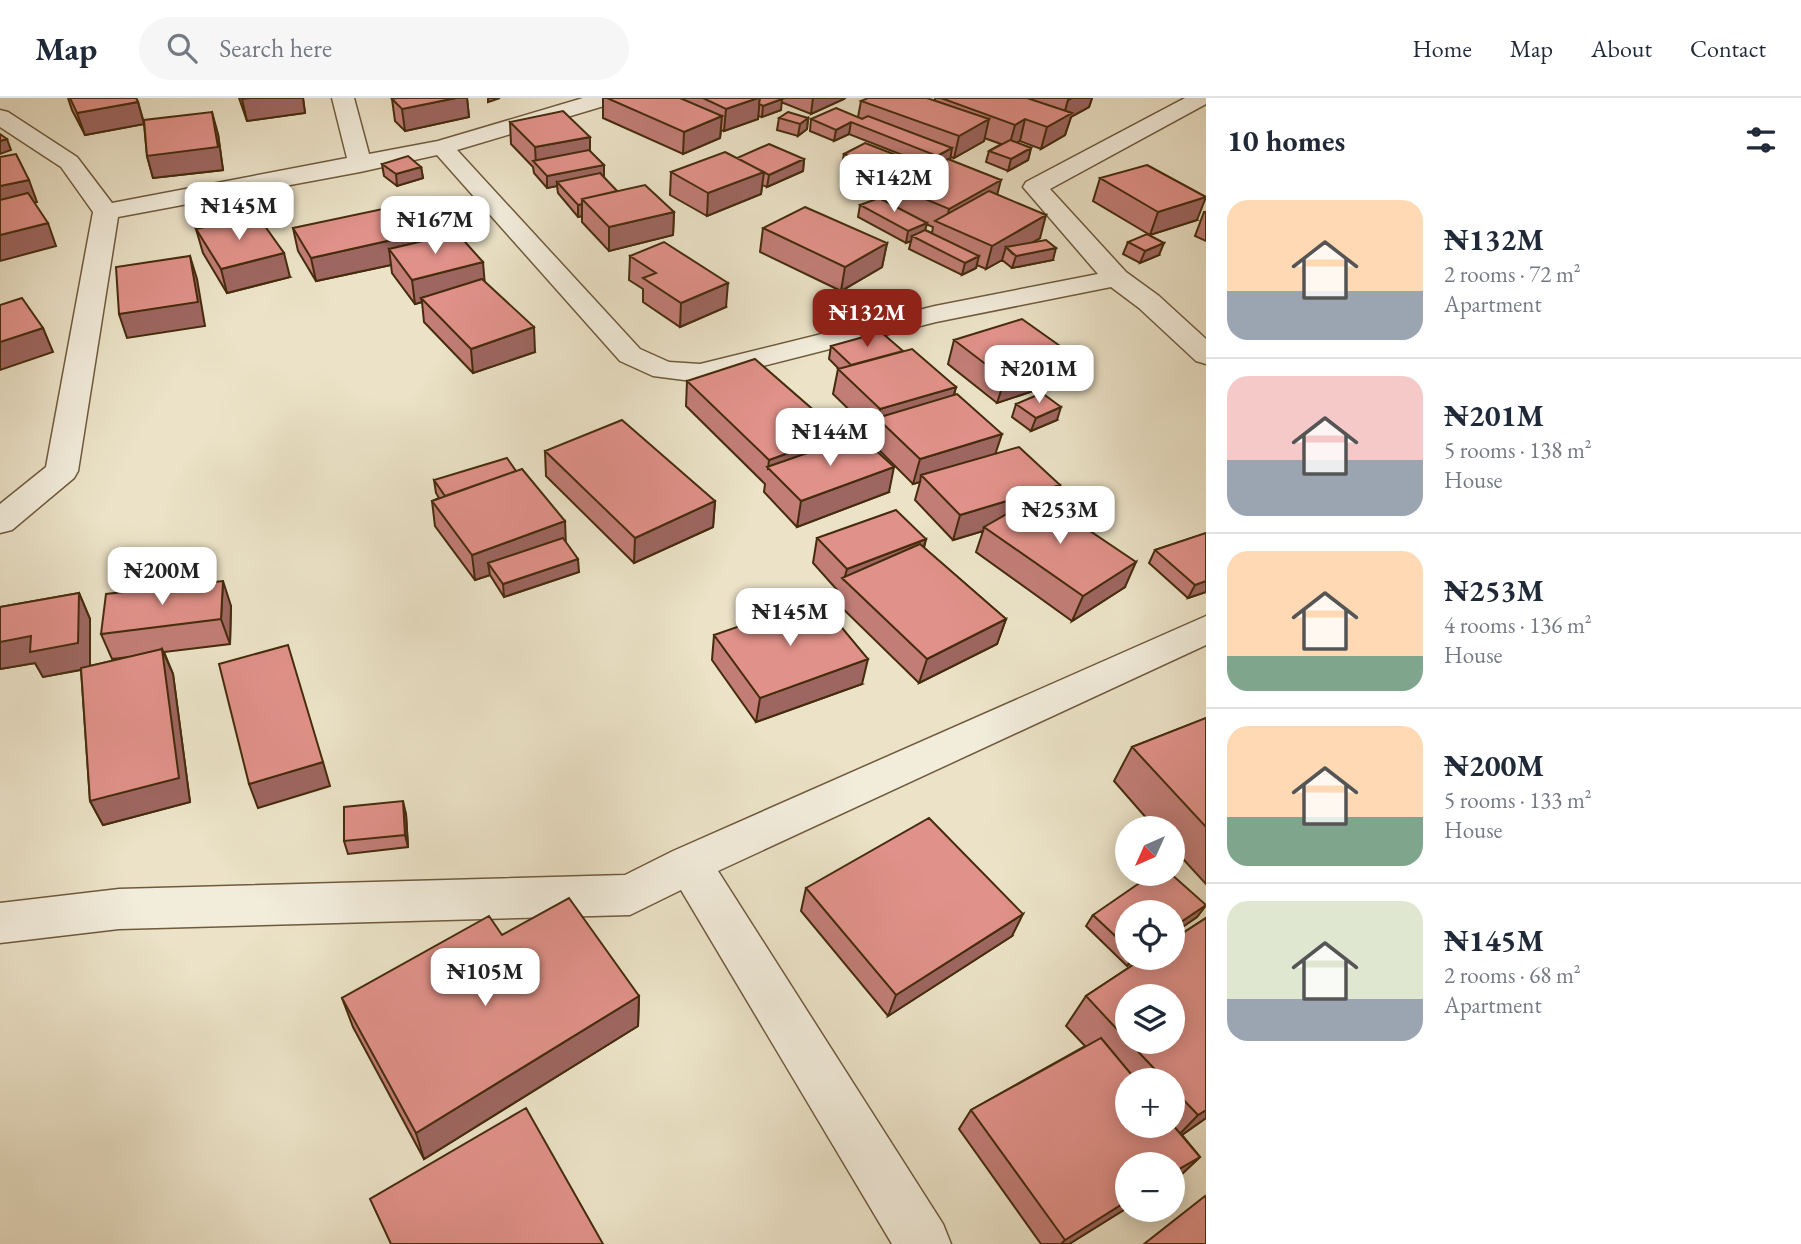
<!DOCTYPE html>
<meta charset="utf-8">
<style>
:root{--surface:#fff;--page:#f6f6f7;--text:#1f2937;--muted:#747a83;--line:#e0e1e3;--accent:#8f2418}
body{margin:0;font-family:"EB Garamond",serif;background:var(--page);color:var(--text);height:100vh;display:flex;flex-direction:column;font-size:26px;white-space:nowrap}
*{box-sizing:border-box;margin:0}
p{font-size:23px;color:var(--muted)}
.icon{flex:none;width:38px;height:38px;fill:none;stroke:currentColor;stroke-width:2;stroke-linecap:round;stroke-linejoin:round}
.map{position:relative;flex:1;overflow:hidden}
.drawer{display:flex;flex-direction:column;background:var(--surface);width:595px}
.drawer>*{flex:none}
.needle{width:46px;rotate:225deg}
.buttons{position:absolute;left:1115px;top:718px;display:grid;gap:14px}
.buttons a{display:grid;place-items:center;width:70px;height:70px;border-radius:50%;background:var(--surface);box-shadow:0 4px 18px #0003;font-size:35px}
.price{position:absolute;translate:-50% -60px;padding:0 16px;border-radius:14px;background:#fff;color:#222;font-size:23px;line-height:46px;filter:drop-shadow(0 2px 4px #0008)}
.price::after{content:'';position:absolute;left:50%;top:42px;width:21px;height:16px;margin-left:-10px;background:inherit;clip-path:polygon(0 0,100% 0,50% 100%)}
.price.selected{background:var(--accent);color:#fff}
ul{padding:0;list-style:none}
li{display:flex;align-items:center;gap:21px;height:175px;padding:0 21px}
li+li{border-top:2px solid var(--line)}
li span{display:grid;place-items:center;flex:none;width:196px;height:140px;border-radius:21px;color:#555}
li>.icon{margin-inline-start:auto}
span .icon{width:84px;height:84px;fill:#fffc;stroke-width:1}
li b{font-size:30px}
h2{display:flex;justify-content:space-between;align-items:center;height:84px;padding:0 21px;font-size:30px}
header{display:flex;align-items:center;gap:42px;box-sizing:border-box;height:98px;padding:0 35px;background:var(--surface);border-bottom:2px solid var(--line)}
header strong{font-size:33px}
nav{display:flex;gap:38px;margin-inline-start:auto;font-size:24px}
.search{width:490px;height:63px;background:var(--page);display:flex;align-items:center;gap:18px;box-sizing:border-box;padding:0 24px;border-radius:38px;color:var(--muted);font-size:26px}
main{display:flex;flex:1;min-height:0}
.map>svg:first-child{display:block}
</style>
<header>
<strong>Map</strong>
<div class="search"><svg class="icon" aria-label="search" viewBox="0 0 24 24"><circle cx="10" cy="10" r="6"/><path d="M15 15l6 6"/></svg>Search here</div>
<nav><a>Home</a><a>Map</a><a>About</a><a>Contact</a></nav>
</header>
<main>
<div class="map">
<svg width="1206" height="1146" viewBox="0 0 1206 1146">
<rect width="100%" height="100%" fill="#ebe2c7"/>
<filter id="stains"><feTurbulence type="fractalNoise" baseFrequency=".00286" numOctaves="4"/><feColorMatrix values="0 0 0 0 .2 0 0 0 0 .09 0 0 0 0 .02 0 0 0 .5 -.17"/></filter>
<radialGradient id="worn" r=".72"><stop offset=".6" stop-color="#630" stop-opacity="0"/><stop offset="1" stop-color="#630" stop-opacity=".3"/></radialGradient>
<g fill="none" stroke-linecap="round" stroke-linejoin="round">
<defs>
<path id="minor" d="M 332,0 L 354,0 L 369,56 L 438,43 L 583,0 L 617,0 L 614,5 L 457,52 L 640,251 L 669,264 L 700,266 L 935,208 L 1098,176 L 1023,89 L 1026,84 L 1185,0 L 1206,0 L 1206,6 L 1050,91 L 1126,174 L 1159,198 L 1206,241 L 1206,266 L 1196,263 L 1139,210 L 1111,189 L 936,224 L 700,284 L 653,278 L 620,263 L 437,57 L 360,74 L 118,119 L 78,373 L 74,380 L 12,432 L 0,435 L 0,406 L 46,369 L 93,114 L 61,69 L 0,29 L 0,12 L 8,14 L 77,59 L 112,105 L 347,60 Z
M 1206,518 L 1206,547 L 718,773 L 943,1126 L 951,1146 L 892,1146 L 681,792 L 630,817 L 119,831 L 0,845 L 0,805 L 119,791 L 625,777 L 673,753 Z"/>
</defs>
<use href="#minor" stroke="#6f5a3c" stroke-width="3"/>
<use href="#minor" fill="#f2ecdb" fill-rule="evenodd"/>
</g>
<path fill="#c17d76" stroke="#462c0d" stroke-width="2" fill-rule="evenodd" d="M 68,0 L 136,0 L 138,4 L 144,25 L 218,36 L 223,72 L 153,80 L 147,58 L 144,26 L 85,37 L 72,12 Z
M 239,0 L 303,0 L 305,15 L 247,23 Z
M 397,0 L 467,0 L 469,19 L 405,33 L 395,23 L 392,1 Z
M 603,0 L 845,0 L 844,1 L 811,16 L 781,4 L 781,12 L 762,19 L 758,18 L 758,21 L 724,33 L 721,32 L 720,40 L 683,56 L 603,20 Z
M 935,0 L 1092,0 L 1089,9 L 1071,19 L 1065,37 L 1041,51 L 1020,43 L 1017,45 L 1031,50 L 1028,62 L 1008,73 L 986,64 L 989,53 L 1001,46 L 984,40 L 984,43 L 954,60 L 950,59 L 950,62 L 997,96 L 1040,140 L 1032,145 L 1053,162 L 1012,170 L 1002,162 L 986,171 L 977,167 L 976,170 L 962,177 L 909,151 L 911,143 L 906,145 L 858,119 L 860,107 L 892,106 L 896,89 L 842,67 L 844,56 L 927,69 L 926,73 L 933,69 L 849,36 L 834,43 L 810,33 L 811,21 L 858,19 L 861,3 L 935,3 ZM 926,126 L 933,129 L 932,135 L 925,132 Z
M 779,20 L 808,20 L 807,31 L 798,38 L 777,32 Z
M 510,24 L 590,53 L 604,78 L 603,79 L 617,93 L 674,114 L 673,137 L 609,153 L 582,124 L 582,118 L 578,119 L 558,95 L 557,88 L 547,90 L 534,75 L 533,69 L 511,46 Z
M 737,60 L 804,61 L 803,73 L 767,89 L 762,87 L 761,96 L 707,118 L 670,97 L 671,74 Z
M 382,66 L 421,69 L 423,80 L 397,88 L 384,78 Z
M 1100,80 L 1197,122 L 1150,137 L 1093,103 Z
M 1204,114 L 1206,114 L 1206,143 L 1195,138 Z
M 293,130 L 414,137 L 415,145 L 485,184 L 535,254 L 473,275 L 424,224 L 422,204 L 415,206 L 392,175 L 391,167 L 316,183 L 298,153 Z
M 763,130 L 887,145 L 882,169 L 841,193 L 760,154 Z
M 196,131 L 290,179 L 227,195 L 203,155 Z
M 1128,144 L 1159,157 L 1140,165 L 1123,156 Z
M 630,158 L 726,209 L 680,229 L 643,204 L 643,191 L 629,182 Z
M 954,242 L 1066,282 L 997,305 L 948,266 Z
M 831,248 L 903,253 L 956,289 L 954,297 L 996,355 L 1053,408 L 1125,489 L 1072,523 L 976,454 L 983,433 L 953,442 L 915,402 L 920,384 L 913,386 L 872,345 L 874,336 L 833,296 L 838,271 L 839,271 L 829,261 Z
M 687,283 L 839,344 L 889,394 L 797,429 L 764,394 L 765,386 L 686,308 Z
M 1016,306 L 1057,322 L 1031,333 L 1012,319 Z
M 545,353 L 715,403 L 713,429 L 634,465 L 546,378 Z
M 434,382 L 565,443 L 579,474 L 504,499 L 490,477 L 475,482 L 435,428 L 432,403 L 439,400 L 436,395 Z
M 1206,435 L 1206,494 L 1188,500 L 1149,465 L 1155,452 Z
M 817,440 L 926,441 L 924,450 L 1006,521 L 997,546 L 919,585 L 837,505 L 839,494 L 813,465 Z
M 79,495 L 90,521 L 90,568 L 129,559 L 112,561 L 101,536 L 231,508 L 230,546 L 164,554 L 173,576 L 190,704 L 103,727 L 90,703 L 81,572 L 43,579 L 35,565 L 0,571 L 0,509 Z
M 714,537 L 862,586 L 756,624 L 712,562 Z
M 1206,620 L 1206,786 L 1172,749 L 1172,730 L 1155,730 L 1114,683 L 1132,649 Z
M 406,716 L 408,749 L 348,756 L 344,743 Z
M 806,790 L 1012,838 L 888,918 L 801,813 Z
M 1206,807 L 1197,819 L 1172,836 L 1172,814 L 1127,814 L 1127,859 L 1139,859 L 1127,868 L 1086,828 L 1093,817 Z
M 1206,820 L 1206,1020 L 1182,1037 L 1200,1059 L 1181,1077 L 1172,1082 L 1172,1066 L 1127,1066 L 1127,1110 L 1069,1146 L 1041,1146 L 959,1031 L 971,1012 L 1085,948 L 1066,928 L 1086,898 L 1145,859 L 1172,859 L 1172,842 ZM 1127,898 L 1172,898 L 1172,943 L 1127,943 ZM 1127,982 L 1172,982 L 1172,1027 L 1127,1027 Z
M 502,837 L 639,898 L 638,928 L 424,1061 L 353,929 L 342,900 Z"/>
<path fill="#9d6660" stroke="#462c0d" stroke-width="2" d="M 251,0 L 303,0 L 305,15 L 247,23 L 242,1 Z
M 456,0 L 467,0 L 469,19 L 405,33 L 402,11 Z
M 488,0 L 500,0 L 488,4 Z
M 758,0 L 760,0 L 758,21 L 724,33 L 726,11 Z
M 813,0 L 845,0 L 844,1 L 811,16 Z
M 1072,0 L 1092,0 L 1089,9 L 1071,19 L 1065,37 L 1041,51 L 1047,29 L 1063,20 L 1068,2 Z
M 782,1 L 781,12 L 762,19 L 763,8 Z
M 138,4 L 144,26 L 85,37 L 77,15 Z
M 212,14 L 218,36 L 223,72 L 153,80 L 147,58 Z
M 722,18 L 720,40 L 683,56 L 684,34 Z
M 808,20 L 807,31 L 798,38 L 800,26 Z
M 989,21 L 984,43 L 954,60 L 959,38 Z
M 1025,21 L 1020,43 L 1009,49 L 1015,27 Z
M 851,24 L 849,36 L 834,43 L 836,32 Z
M 590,39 L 590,61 L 536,66 L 535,49 Z
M 7,41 L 11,52 L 0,56 L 0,43 Z
M 952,50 L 950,62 L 935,70 L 937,58 Z
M 1031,50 L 1028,62 L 1008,73 L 1011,61 Z
M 804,61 L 803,73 L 767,89 L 769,77 Z
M 604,67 L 604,78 L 561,87 L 557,84 L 557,88 L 547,90 L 547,78 Z
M 421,69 L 423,80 L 397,88 L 396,76 Z
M 927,69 L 924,81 L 903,93 L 906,81 Z
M 764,74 L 761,96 L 707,118 L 708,95 Z
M 29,82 L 37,104 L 0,113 L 0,88 Z
M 1001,82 L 995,105 L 946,127 L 949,111 Z
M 1206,99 L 1197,122 L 1150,137 L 1158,114 Z
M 582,106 L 582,118 L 578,119 L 578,107 Z
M 674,114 L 673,137 L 609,153 L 609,129 Z
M 1046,117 L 1040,140 L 1013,156 L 1006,149 L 1002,162 L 986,171 L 992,148 Z
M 48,125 L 56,148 L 0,163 L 0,137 Z
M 927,125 L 924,137 L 912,138 L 911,143 L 906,145 L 908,133 Z
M 414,137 L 417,161 L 389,151 L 391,167 L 316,183 L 311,160 Z
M 887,145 L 882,169 L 841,193 L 845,169 Z
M 1164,145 L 1159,157 L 1140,165 L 1145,153 Z
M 1056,150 L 1053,162 L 1012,170 L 1016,158 Z
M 284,155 L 290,179 L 227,195 L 221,171 Z
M 190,158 L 197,181 L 205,228 L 127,240 L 119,216 Z
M 979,158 L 976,170 L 962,177 L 965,165 Z
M 483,164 L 485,188 L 421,200 L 422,204 L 415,206 L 412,182 Z
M 728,185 L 726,209 L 680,229 L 681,205 Z
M 534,229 L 535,254 L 473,275 L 471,251 Z
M 43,230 L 53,254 L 0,272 L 0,244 Z
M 1074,258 L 1066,282 L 997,305 L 1005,281 Z
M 956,289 L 949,314 L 878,321 L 880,311 Z
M 1061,309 L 1057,322 L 1031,333 L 1036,320 Z
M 841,336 L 836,361 L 768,371 L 769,362 Z
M 1002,336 L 994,360 L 921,377 L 920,384 L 913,386 L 920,361 Z
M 894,369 L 889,394 L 797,429 L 801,403 Z
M 1060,387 L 1051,412 L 984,429 L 983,433 L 953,442 L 960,417 Z
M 715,403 L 713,429 L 634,465 L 635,440 Z
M 565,423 L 566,448 L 488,465 L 490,477 L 475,482 L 472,457 Z
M 926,441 L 919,466 L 844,482 L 847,471 Z
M 578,461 L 579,474 L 504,499 L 503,486 Z
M 1136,464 L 1125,489 L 1072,523 L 1083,498 Z
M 223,483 L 231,508 L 230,546 L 221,521 Z
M 1206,483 L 1206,494 L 1188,500 L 1195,487 Z
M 79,495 L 90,521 L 90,570 L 43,579 L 35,565 L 0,571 L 0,544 Z
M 1006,521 L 997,546 L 919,585 L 927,561 Z
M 162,551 L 173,576 L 190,704 L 103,727 L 90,703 Z
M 868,561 L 862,586 L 756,624 L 760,600 Z
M 323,664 L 330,688 L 258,710 L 249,686 Z
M 403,703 L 406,716 L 408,749 L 405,737 Z
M 1206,807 L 1197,819 L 1172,836 L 1172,830 Z
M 1023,816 L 1012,838 L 888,918 L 896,897 Z
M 1133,859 L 1139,859 L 1127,868 Z
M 639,898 L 638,928 L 424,1061 L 416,1035 Z
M 1206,1012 L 1206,1020 L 1172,1044 L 1198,1017 Z
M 1200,1059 L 1181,1077 L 1172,1082 L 1172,1075 Z
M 1127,1103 L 1127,1110 L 1069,1146 L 1061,1146 L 1065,1142 Z"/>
<path fill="#e09189" stroke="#462c0d" stroke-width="2" d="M 70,0 L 136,0 L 138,4 L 77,15 Z
M 397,0 L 456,0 L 402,11 L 392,1 Z
M 607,0 L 680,0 L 722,18 L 684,34 Z
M 703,0 L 758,0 L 726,11 Z
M 760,0 L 779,0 L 782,1 L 763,8 L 759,6 Z
M 868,0 L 927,0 L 989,21 L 959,38 L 861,3 Z
M 941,0 L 1027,0 L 1072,15 L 1047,29 L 1025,21 L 1015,27 Z
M 836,10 L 862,21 L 868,18 L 952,50 L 937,58 L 851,24 L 836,32 L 811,21 Z
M 563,13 L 590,39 L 535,49 L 510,24 Z
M 212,14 L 218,49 L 147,58 L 144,22 Z
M 788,14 L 808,20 L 800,26 L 779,20 Z
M 0,36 L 7,41 L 0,43 Z
M 1010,42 L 1031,50 L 1011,61 L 989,53 Z
M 865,45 L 927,69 L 906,81 L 844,56 Z
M 769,46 L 804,61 L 769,77 L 737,60 Z
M 589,52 L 604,67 L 547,78 L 533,63 Z
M 725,54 L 764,74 L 708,95 L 671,74 Z
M 16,56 L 29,82 L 0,88 L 0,59 Z
M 408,58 L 421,69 L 396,76 L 382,66 Z
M 948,61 L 1001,82 L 949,111 L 896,89 Z
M 1147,67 L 1206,99 L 1158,114 L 1100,80 Z
M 600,75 L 617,93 L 582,101 L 582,106 L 578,107 L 557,84 Z
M 645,87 L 674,114 L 609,129 L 582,101 Z
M 989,93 L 1046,117 L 992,148 L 935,123 Z
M 28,95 L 48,125 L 0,137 L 0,102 Z
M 879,100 L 927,125 L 908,133 L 860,107 Z
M 392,109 L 414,137 L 311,160 L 293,130 Z
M 805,109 L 887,145 L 845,169 L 763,130 Z
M 257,117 L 284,155 L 221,171 L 196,131 Z
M 925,132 L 979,158 L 965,165 L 912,138 Z
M 457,135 L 483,164 L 412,182 L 389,151 Z
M 1147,136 L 1164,145 L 1145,153 L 1128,144 Z
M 1046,142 L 1056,150 L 1016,158 L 1006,149 Z
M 664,144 L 728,185 L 681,205 L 643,180 L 656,175 L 630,158 Z
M 190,158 L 198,204 L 119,216 L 116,169 Z
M 482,181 L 534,229 L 471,251 L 421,200 Z
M 22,200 L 43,230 L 0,244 L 0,207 Z
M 1022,221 L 1074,258 L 1005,281 L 954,242 Z
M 881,234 L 903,253 L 851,267 L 831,248 Z
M 912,251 L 956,289 L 880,311 L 838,271 Z
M 755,261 L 841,336 L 769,362 L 687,283 Z
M 1042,295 L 1061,309 L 1036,320 L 1016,306 Z
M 957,296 L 1002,336 L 920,361 L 877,320 Z
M 622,322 L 715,403 L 635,440 L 545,353 Z
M 859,337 L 894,369 L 801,403 L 767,369 Z
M 1019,349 L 1060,387 L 960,417 L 921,377 Z
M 507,360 L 516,373 L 445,398 L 434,382 Z
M 522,371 L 565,423 L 472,457 L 432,403 Z
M 1038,398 L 1136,464 L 1083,498 L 984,429 Z
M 896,412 L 926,441 L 847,471 L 817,440 Z
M 1206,435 L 1206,483 L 1195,487 L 1155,452 Z
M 563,440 L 578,461 L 503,486 L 488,465 Z
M 920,446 L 1006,521 L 927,561 L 842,480 Z
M 223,483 L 221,521 L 101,536 L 106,496 Z
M 79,495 L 78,545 L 30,554 L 31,538 L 0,544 L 0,509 Z
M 818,501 L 868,561 L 760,600 L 714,537 Z
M 288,547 L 323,664 L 249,686 L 219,566 Z
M 162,551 L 179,680 L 90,703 L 81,570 Z
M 1206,620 L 1206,729 L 1132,649 Z
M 403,703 L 405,737 L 344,743 L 344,709 Z
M 929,720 L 1023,816 L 896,897 L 806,790 Z
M 1154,775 L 1170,775 L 1206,807 L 1172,830 L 1172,814 L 1127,814 L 1127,849 L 1093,817 Z
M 569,800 L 639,898 L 416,1035 L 342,900 L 489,818 L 502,837 Z
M 1206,820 L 1206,1012 L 1198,1017 L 1172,990 L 1172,982 L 1165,982 L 1128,943 L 1172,943 L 1172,898 L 1127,898 L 1127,942 L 1086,898 L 1145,859 L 1172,859 L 1172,842 Z
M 1101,940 L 1136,982 L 1127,982 L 1127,1027 L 1172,1027 L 1172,1026 L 1200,1059 L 1172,1075 L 1172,1066 L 1127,1066 L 1127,1103 L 1065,1142 L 971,1012 Z
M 526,1010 L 603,1146 L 391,1146 L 370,1101 Z
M 1205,1098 L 1206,1100 L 1206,1146 L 1144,1146 Z"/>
<rect width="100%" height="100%" filter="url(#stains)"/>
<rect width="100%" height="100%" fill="url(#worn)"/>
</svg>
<div class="buttons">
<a><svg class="needle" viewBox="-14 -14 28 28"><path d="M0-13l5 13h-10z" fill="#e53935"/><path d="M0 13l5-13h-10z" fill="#747a83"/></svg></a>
<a><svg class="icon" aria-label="locate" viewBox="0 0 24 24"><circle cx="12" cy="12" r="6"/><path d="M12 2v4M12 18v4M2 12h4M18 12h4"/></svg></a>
<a><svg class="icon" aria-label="layers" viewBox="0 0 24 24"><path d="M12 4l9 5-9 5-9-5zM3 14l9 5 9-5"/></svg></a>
<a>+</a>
<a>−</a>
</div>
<b class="price" style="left:894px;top:116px">₦142M</b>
<b class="price" style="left:239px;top:144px">₦145M</b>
<b class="price" style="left:435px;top:158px">₦167M</b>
<b class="price selected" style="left:867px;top:251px">₦132M</b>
<b class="price" style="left:1039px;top:307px">₦201M</b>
<b class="price" style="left:830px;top:370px">₦144M</b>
<b class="price" style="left:1060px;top:448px">₦253M</b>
<b class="price" style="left:162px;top:509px">₦200M</b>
<b class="price" style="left:790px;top:550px">₦145M</b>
<b class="price" style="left:485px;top:910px">₦105M</b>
</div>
<section class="drawer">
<h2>10 homes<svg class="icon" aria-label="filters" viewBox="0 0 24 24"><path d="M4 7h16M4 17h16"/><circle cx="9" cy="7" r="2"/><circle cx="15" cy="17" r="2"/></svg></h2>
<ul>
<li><span style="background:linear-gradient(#ffd9b3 65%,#9aa5b1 0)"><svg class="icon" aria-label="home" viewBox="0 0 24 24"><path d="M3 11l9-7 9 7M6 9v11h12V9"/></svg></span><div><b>₦132M</b><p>2 rooms · 72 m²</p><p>Apartment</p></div></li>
<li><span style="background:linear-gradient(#f6c9c9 60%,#9aa5b1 0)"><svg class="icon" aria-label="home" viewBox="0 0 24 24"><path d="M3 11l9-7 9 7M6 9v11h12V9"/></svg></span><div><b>₦201M</b><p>5 rooms · 138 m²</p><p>House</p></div></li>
<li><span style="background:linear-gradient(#ffd9b3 75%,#7fa58c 0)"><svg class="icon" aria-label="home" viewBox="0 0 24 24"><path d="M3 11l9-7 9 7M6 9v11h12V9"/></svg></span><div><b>₦253M</b><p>4 rooms · 136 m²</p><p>House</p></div></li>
<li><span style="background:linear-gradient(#ffd9b3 65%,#7fa58c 0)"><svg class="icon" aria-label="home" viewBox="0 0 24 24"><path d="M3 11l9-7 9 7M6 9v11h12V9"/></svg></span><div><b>₦200M</b><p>5 rooms · 133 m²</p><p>House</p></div></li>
<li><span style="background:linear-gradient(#dfe7d0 70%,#9aa5b1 0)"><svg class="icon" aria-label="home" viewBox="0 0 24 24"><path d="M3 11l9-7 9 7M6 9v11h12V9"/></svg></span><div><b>₦145M</b><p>2 rooms · 68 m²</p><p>Apartment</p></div></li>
</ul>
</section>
</main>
